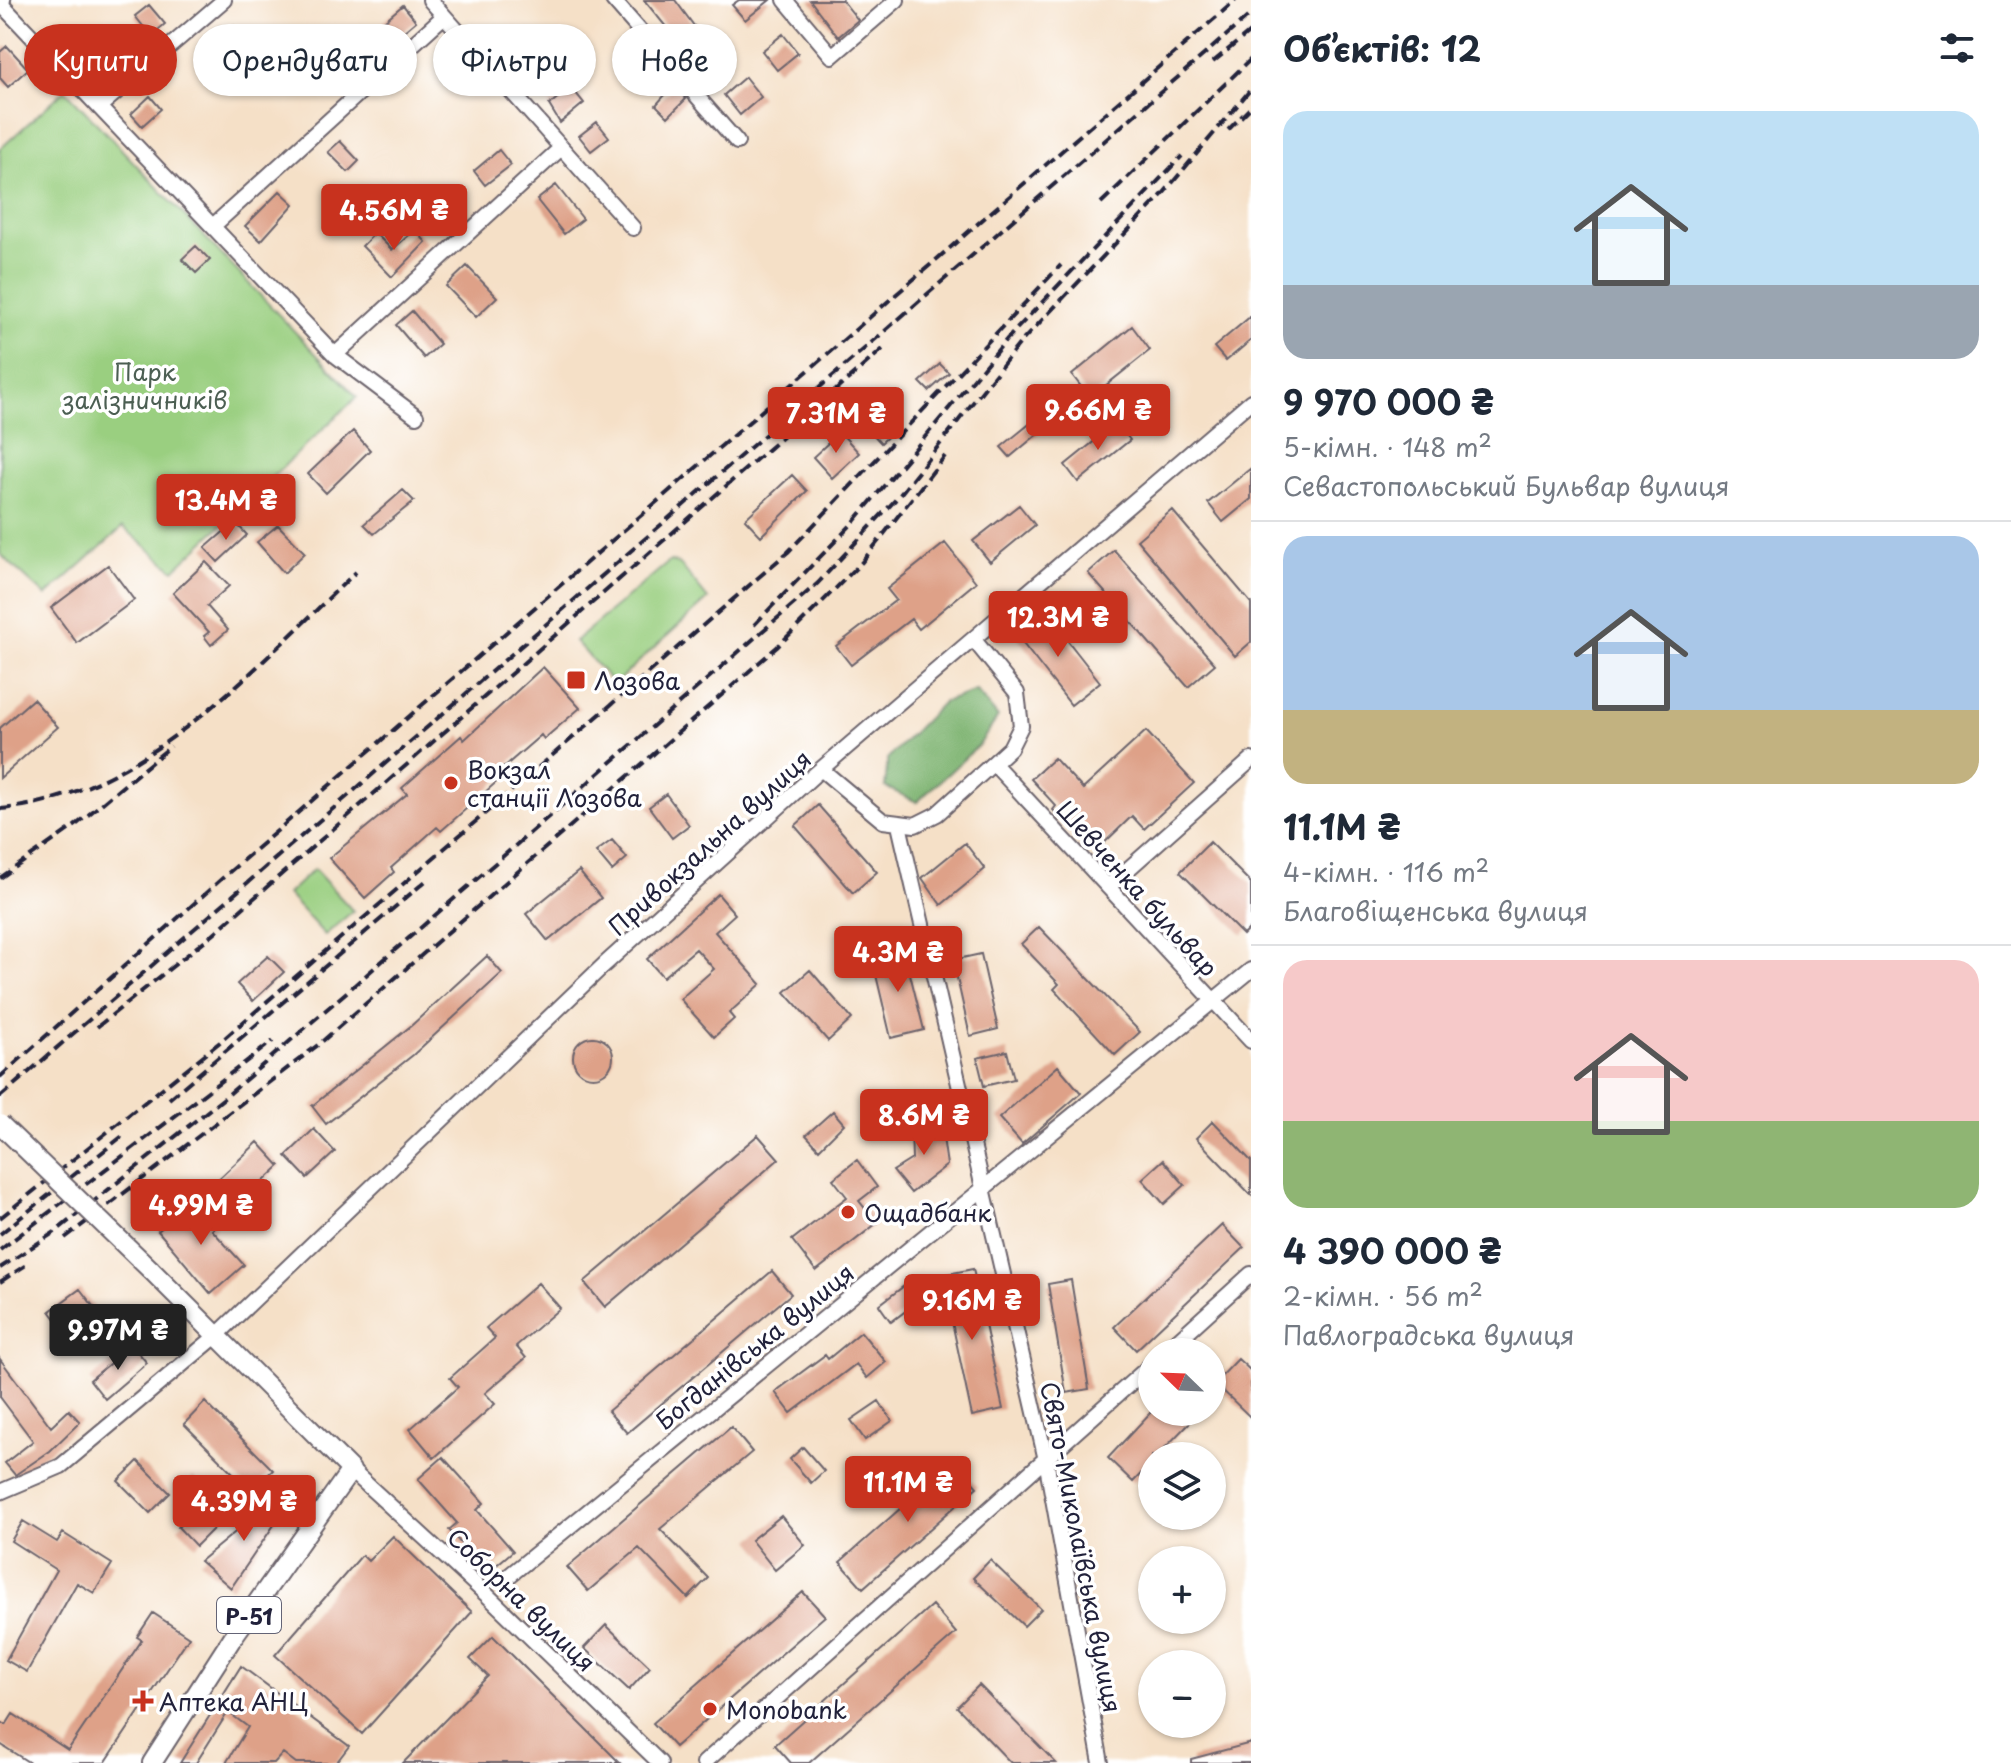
<!DOCTYPE html>
<html lang="uk">
<meta charset="utf-8">
<style>
:root{--surface:#fff;--page:#f6f6f7;--text:#1f2937;--muted:#747a83;--line:#e0e1e3;--accent:#c8321e}
body{margin:0;font-family:"Playpen Sans",sans-serif;background:var(--page);color:var(--text);height:100vh;display:flex;flex-direction:column;font-size:30px;white-space:nowrap}
*{box-sizing:border-box;margin:0}
p{font-size:26px;color:var(--muted)}
.icon{flex:none;width:44px;height:44px;fill:none;stroke:currentColor;stroke-width:2;stroke-linecap:round;stroke-linejoin:round}
.map{position:relative;flex:1;overflow:hidden}
.details{display:flex;flex-direction:column;background:var(--surface);width:760px}
.details>*{flex:none}
.banner{position:absolute;left:24px;top:24px;width:760px;height:72px;display:flex;gap:16px}
.needle{width:52px;rotate:293deg}
.buttons{position:absolute;left:1138px;top:1338px;display:grid;gap:16px}
.buttons a{display:grid;place-items:center;width:88px;height:88px;border-radius:50%;background:var(--surface);box-shadow:0 2px 6px #0004;font-size:40px}
.price{position:absolute;translate:-50% -68px;padding:0 18px;border-radius:8px;background:var(--accent);color:#fff;font-size:26px;line-height:52px;filter:drop-shadow(0 2px 4px #0008)}
.price::after{content:'';position:absolute;left:50%;top:48px;width:24px;height:18px;margin-left:-12px;background:inherit;clip-path:polygon(0 0,100% 0,50% 100%)}
.price.on{background:#222;color:#fff}
ul{padding:0;list-style:none}
li{display:grid;align-content:center;gap:16px;height:424px;padding:0 32px}
li+li{border-top:2px solid var(--line)}
li span{display:grid;place-items:center;height:248px;border-radius:24px;color:#555}
li>.icon{margin-inline-start:auto}
span .icon{width:144px;height:144px;fill:#fffc;stroke-width:1}
li b{font-size:34px}
h2{display:flex;justify-content:space-between;align-items:center;height:96px;padding:0 32px;font-size:34px}
.pill{padding:0 28px;border-radius:36px;background:var(--surface);box-shadow:0 2px 6px #0004;font-size:28px;line-height:72px}
.pill.on{background:var(--accent);color:#fff}
main{display:flex;flex:1;min-height:0}
.map>svg:first-child{display:block}
</style>
<main>
<div class="map">
<svg width="1251" height="1763" viewBox="0 0 1251 1763">
<rect width="100%" height="100%" fill="#fff"/>
<filter id="ink" filterUnits="userSpaceOnUse"><feTurbulence type="fractalNoise" baseFrequency=".0125" numOctaves="2"/><feDisplacementMap in="SourceGraphic" scale="16" xChannelSelector="R" yChannelSelector="G"/><feConvolveMatrix kernelMatrix="1 2 1 2 8 2 1 2 1" color-interpolation-filters="sRGB"/></filter>
<filter id="wash" filterUnits="userSpaceOnUse"><feTurbulence type="fractalNoise" baseFrequency=".006" numOctaves="4" result="noise"/><feDisplacementMap in="SourceGraphic" scale="32" xChannelSelector="R" yChannelSelector="G"/><feGaussianBlur stdDeviation="1.8" result="paint"/><feColorMatrix in="noise" values="0 0 0 0 0 0 0 0 0 0 0 0 0 0 0 0 0 1.4 0 .05"/><feComposite in="paint" operator="in"/></filter>
<g filter="url(#wash)">
<rect width="100%" height="100%" fill="#f5e0c7"/>
<path fill="#9acf80" stroke="#5e785e" stroke-width="2" d="M 65,90 L 357,397 L 174,570 L 123,527 L 46,596 L 0,554 L 0,149 Z
M 670,561 L 680,564 L 708,599 L 614,684 L 575,641 Z
M 314,869 L 353,911 L 325,935 L 287,894 Z"/>
<path fill="#7bb26e" stroke="#4e6a54" stroke-width="2" d="M 976,691 L 998,717 L 979,745 L 917,802 L 885,787 L 888,758 L 943,702 Z"/>
<g id="blocks">
<path fill="#dea188" d="M 644,0 L 675,0 L 719,60 L 703,72 Z
M 739,0 L 770,0 L 745,20 L 732,5 Z
M 810,0 L 842,0 L 858,20 L 838,37 Z
M 149,5 L 165,24 L 151,36 L 135,16 Z
M 403,5 L 416,21 L 357,71 L 346,60 L 372,36 L 370,33 Z
M 234,26 L 246,41 L 230,54 L 218,38 Z
M 783,34 L 798,53 L 777,70 L 762,51 Z
M 7,46 L 28,69 L 8,87 L 0,78 L 0,52 Z
M 99,46 L 114,65 L 91,84 L 74,66 Z
M 532,49 L 542,60 L 525,76 L 515,65 Z
M 745,77 L 761,97 L 740,115 L 724,95 Z
M 674,85 L 686,99 L 668,117 L 656,105 Z
M 571,87 L 584,103 L 560,123 L 549,105 Z
M 150,96 L 161,109 L 142,126 L 131,114 Z
M 597,122 L 609,137 L 591,151 L 579,136 Z
M 340,141 L 359,161 L 348,172 L 328,152 Z
M 499,150 L 511,165 L 485,185 L 474,171 Z
M 556,185 L 583,219 L 564,234 L 537,200 Z
M 280,191 L 294,204 L 261,241 L 245,226 Z
M 415,230 L 426,242 L 392,277 L 362,246 L 375,233 L 392,250 Z
M 196,246 L 210,260 L 196,273 L 182,259 Z
M 467,266 L 497,297 L 476,317 L 446,286 Z
M 412,311 L 440,344 L 424,358 L 396,325 Z
M 1251,316 L 1251,340 L 1226,361 L 1214,347 Z
M 1132,326 L 1150,350 L 1090,398 L 1072,375 Z
M 940,364 L 949,373 L 929,391 L 920,382 Z
M 874,406 L 896,429 L 881,443 L 860,420 Z
M 1032,422 L 1040,432 L 1010,457 L 1001,447 Z
M 1117,423 L 1130,440 L 1078,482 L 1065,465 Z
M 353,431 L 370,450 L 326,493 L 308,474 Z
M 840,432 L 859,453 L 832,478 L 813,457 Z
M 1251,468 L 1251,499 L 1223,522 L 1208,503 Z
M 792,475 L 807,491 L 761,536 L 745,519 Z
M 403,490 L 414,501 L 374,534 L 364,524 Z
M 1019,505 L 1035,525 L 990,562 L 973,541 Z
M 1172,510 L 1251,603 L 1251,642 L 1235,656 L 1137,540 Z
M 235,522 L 247,535 L 218,562 L 205,548 Z
M 278,525 L 305,553 L 284,573 L 257,542 Z
M 945,543 L 976,582 L 919,629 L 911,619 L 851,665 L 836,646 L 896,600 L 887,589 Z
M 1114,550 L 1215,664 L 1188,687 L 1088,573 Z
M 206,562 L 229,586 L 207,606 L 228,630 L 211,645 L 204,636 L 209,632 L 173,593 Z
M 108,565 L 134,600 L 77,643 L 51,608 Z
M 1046,613 L 1100,682 L 1071,705 L 1017,636 Z
M 543,667 L 580,708 L 544,739 L 541,735 L 496,774 L 500,779 L 441,831 L 437,827 L 391,868 L 394,872 L 365,898 L 329,858 L 407,794 L 402,788 L 461,736 L 464,740 Z
M 33,699 L 58,727 L 0,778 L 0,728 Z
M 1146,731 L 1194,783 L 1144,829 L 1132,816 L 1098,849 L 1069,819 L 1065,822 L 1053,810 L 1056,806 L 1031,779 L 1054,758 L 1083,789 Z
M 666,794 L 689,825 L 672,838 L 649,807 Z
M 818,805 L 877,872 L 853,893 L 795,826 Z
M 612,840 L 627,858 L 612,871 L 596,852 Z
M 1210,842 L 1251,883 L 1251,927 L 1243,935 L 1180,872 Z
M 965,843 L 985,869 L 941,905 L 922,878 Z
M 579,871 L 601,898 L 548,941 L 526,914 Z
M 718,894 L 735,914 L 715,932 L 761,984 L 729,1013 L 734,1019 L 714,1037 L 680,999 L 714,969 L 696,949 L 663,977 L 647,959 Z
M 1039,927 L 1140,1032 L 1115,1055 L 1054,989 L 1059,984 L 1021,944 Z
M 904,950 L 924,1030 L 891,1038 L 872,958 Z
M 981,954 L 998,1029 L 970,1036 L 953,960 Z
M 268,956 L 284,972 L 253,1001 L 237,984 Z
M 487,956 L 502,973 L 413,1055 L 326,1124 L 312,1106 L 412,1025 Z
M 810,970 L 852,1019 L 828,1041 L 785,992 Z
M573 1057a20 20 0 1 1 40 0a20 20 0 1 1-40 0Z
M 1007,1051 L 1014,1079 L 984,1086 L 977,1058 Z
M 1058,1066 L 1081,1093 L 1022,1144 L 999,1118 Z
M 833,1111 L 844,1124 L 819,1149 L 806,1135 Z
M 1213,1121 L 1251,1161 L 1251,1195 L 1196,1138 Z
M 941,1124 L 947,1165 L 911,1193 L 893,1171 L 912,1159 L 911,1128 Z
M 314,1129 L 335,1152 L 307,1178 L 286,1156 Z
M 758,1135 L 779,1159 L 605,1307 L 584,1282 Z
M 258,1142 L 280,1166 L 235,1208 L 213,1184 Z
M 857,1160 L 877,1187 L 859,1201 L 877,1223 L 816,1271 L 792,1240 L 847,1197 L 833,1179 Z
M 1163,1160 L 1185,1185 L 1164,1204 L 1142,1179 Z
M 195,1200 L 216,1226 L 212,1230 L 244,1265 L 211,1294 L 158,1231 Z
M 1222,1225 L 1244,1248 L 1136,1350 L 1114,1327 Z
M 973,1269 L 1003,1409 L 972,1416 L 942,1275 Z
M 772,1271 L 791,1294 L 627,1433 L 608,1411 Z
M 1071,1280 L 1089,1389 L 1066,1393 L 1048,1284 Z
M 538,1283 L 560,1308 L 516,1346 L 526,1358 L 485,1393 L 495,1404 L 434,1458 L 410,1429 L 458,1387 L 450,1378 L 495,1338 L 486,1328 Z
M 908,1283 L 920,1300 L 891,1322 L 879,1305 Z
M 80,1289 L 97,1311 L 67,1333 L 50,1311 Z
M 861,1332 L 886,1362 L 867,1378 L 856,1364 L 791,1413 L 775,1392 L 825,1355 L 828,1359 Z
M 132,1345 L 147,1363 L 105,1399 L 90,1380 Z
M 0,1359 L 51,1427 L 69,1410 L 80,1422 L 50,1451 L 15,1475 L 5,1463 L 33,1441 L 0,1397 Z
M 1238,1359 L 1251,1371 L 1251,1418 L 1215,1383 Z
M 879,1401 L 892,1421 L 865,1440 L 851,1420 Z
M 205,1402 L 273,1470 L 251,1491 L 184,1424 Z
M 1151,1412 L 1185,1412 L 1193,1419 L 1157,1456 L 1152,1456 L 1152,1462 L 1133,1482 L 1108,1458 Z
M 731,1427 L 752,1452 L 660,1529 L 708,1578 L 688,1598 L 639,1548 L 588,1591 L 567,1567 Z
M 803,1447 L 824,1471 L 811,1483 L 790,1459 Z
M 443,1457 L 484,1503 L 477,1510 L 513,1551 L 487,1573 L 449,1530 L 457,1523 L 418,1479 Z
M 138,1461 L 170,1493 L 150,1513 L 118,1481 Z
M 954,1461 L 977,1487 L 863,1588 L 840,1562 Z
M 193,1477 L 229,1513 L 196,1546 L 178,1527 L 198,1508 L 180,1490 Z
M 284,1492 L 289,1503 L 231,1588 L 200,1561 Z
M 781,1516 L 805,1545 L 775,1570 L 751,1540 Z
M 23,1521 L 57,1542 L 63,1533 L 112,1564 L 94,1593 L 77,1583 L 27,1672 L 6,1660 L 56,1570 L 11,1541 Z
M 393,1536 L 472,1612 L 362,1734 L 275,1655 L 362,1555 L 368,1561 Z
M 990,1560 L 1041,1609 L 1024,1626 L 973,1578 Z
M 803,1592 L 825,1616 L 675,1747 L 653,1723 Z
M 932,1605 L 956,1633 L 809,1763 L 791,1763 L 775,1745 Z
M 153,1613 L 189,1637 L 105,1763 L 30,1763 L 0,1744 L 0,1722 L 6,1725 L 13,1714 L 68,1750 L 142,1640 L 137,1637 Z
M 606,1625 L 650,1667 L 629,1690 L 584,1648 Z
M 493,1636 L 620,1763 L 403,1763 L 488,1676 L 470,1659 Z
M 241,1666 L 349,1746 L 336,1763 L 296,1763 L 283,1753 L 274,1763 L 226,1763 L 248,1727 L 228,1712 L 196,1763 L 180,1763 Z
M 979,1685 L 1056,1763 L 1011,1763 L 957,1707 Z
M 1251,1743 L 1251,1763 L 1191,1763 L 1191,1759 Z"/>
</g>
</g>
<g filter="url(#ink)">
<use href="#blocks" fill-opacity="0" stroke="#6c646c" stroke-width="2"/>
<g fill="none" stroke-linecap="round" stroke-linejoin="round">
<defs>
<path id="minor" d="M 430,0 L 633,228
M 613,0 L 737,142
M 785,0 L 832,56 L 897,0
M 0,3 L 335,355 L 416,416
M 99,107 L 224,0
M 213,226 L 444,16
M 335,355 L 561,148
M 994,764 L 1251,1041
M 822,770 L 883,821 L 915,825 L 937,814 L 1010,748 L 1021,726 L 1017,693 L 974,640
M 899,825 L 1046,1460 L 1101,1763
M 1108,887 L 1251,760
M 1165,1352 L 1251,1274
M 351,1470 L 487,1595 L 660,1763
M 0,1492 L 61,1466 L 215,1337 L 605,964 L 813,776 L 1251,401
M 510,1575 L 1251,970
M 704,1763 L 1152,1364"/>
<path id="major" d="M 0,1 L 1,0
M 151,1270 L 351,1470 L 235,1634 L 152,1763"/>
</defs>
<use href="#minor" stroke="#6c646c" stroke-width="18"/>
<use href="#major" stroke="#6c646c" stroke-width="22"/>
<use href="#minor" stroke="#fff" stroke-width="14"/>
<use href="#major" stroke="#fff" stroke-width="18"/>
<path stroke="#22223b" stroke-width="4" stroke-dasharray="12 6" stroke-linecap="butt" d="M 1213,62 L 1251,31
M 1228,130 L 1251,107
M 1101,203 L 1251,59
M 754,625 L 852,524 L 1007,339 L 1182,156
M 0,809 C 143,797 258,664 356,572
M 0,878 L 76,825 L 171,746
M 97,1027 L 213,934 L 884,348
M 0,1077 L 226,875 L 1236,0
M 0,1097 L 1251,14
M 169,1099 L 428,879
M 0,1218 L 220,1042 L 788,552 L 1061,265
M 0,1234 L 125,1134
M 65,1238 L 318,1045 L 777,647 L 862,562 L 945,456
M 0,1250 L 273,1041
M 0,1268 L 55,1232 L 229,1094 L 818,583 L 898,497 L 1020,343 L 1163,194 L 1251,89
M 0,1282 L 26,1265"/>
<defs>
<path id="major-bridge" d="M 0,1124 L 151,1270"/>
</defs>
<use href="#major-bridge" stroke="#6c646c" stroke-width="22" stroke-linecap="butt"/>
<use href="#major-bridge" stroke="#fff" stroke-width="18"/>
</g>
</g>
<g fill="#c8321e" stroke="#fff" stroke-width="3">
<rect x="566" y="670" width="20" height="20" rx="4"/>
<circle cx="451" cy="783" r="8"/>
<circle cx="848" cy="1212" r="8"/>
<path d="M139 1689h8v8h8v8h-8v8h-8v-8h-8v-8h8z"/>
<circle cx="710" cy="1709" r="8"/>
</g>
<g text-anchor="middle" dominant-baseline="central" stroke-width="7" stroke-linejoin="round" paint-order="stroke">
<rect fill="#fff" stroke="#646476" stroke-width="2" x="217" y="1597" width="64" height="36" rx="6"/>
<g font-size="22" font-weight="bold" fill="#22223b">
<text x="249" y="1615">Р-51</text>
</g>
<g font-size="24" fill="#4c5f53" stroke="#fff">
<text x="145" y="371">Парк<tspan x="145" dy="28">залізничників</tspan></text>
</g>
<g font-size="24" fill="#22223b" stroke="#fff" text-anchor="start">
<text x="594" y="680">Лозова</text>
<text x="467" y="769">Вокзал<tspan x="467" dy="28">станції Лозова</tspan></text>
<text x="864" y="1212">Ощадбанк</text>
<text x="159" y="1701">Аптека АНЦ</text>
<text x="726" y="1709">Monobank</text>
</g>
<g font-size="24" fill="#22223b" stroke="#fff">
<text transform="translate(709 842) rotate(-42)">Привокзальна вулиця</text>
<text transform="translate(1138 888) rotate(48)">Шевченка бульвар</text>
<text transform="translate(754 1346) rotate(-39)">Богданівська вулиця</text>
<text transform="translate(1082 1547) rotate(79)">Свято-Миколаївська вулиця</text>
<text transform="translate(522 1599) rotate(44)">Соборна вулиця</text>
</g>
</g>
</svg>
<div class="buttons">
<a><svg class="needle" viewBox="-14 -14 28 28"><path d="M0-13l5 13h-10z" fill="#e53935"/><path d="M0 13l5-13h-10z" fill="#747a83"/></svg></a>
<a><svg class="icon" aria-label="layers" viewBox="0 0 24 24"><path d="M12 4l9 5-9 5-9-5zM3 14l9 5 9-5"/></svg></a>
<a>+</a>
<a>−</a>
</div>
<b class="price" style="left:394px;top:252px">4.56M ₴</b>
<b class="price" style="left:1098px;top:452px">9.66M ₴</b>
<b class="price" style="left:836px;top:455px">7.31M ₴</b>
<b class="price" style="left:226px;top:542px">13.4M ₴</b>
<b class="price" style="left:1058px;top:659px">12.3M ₴</b>
<b class="price" style="left:898px;top:994px">4.3M ₴</b>
<b class="price" style="left:924px;top:1157px">8.6M ₴</b>
<b class="price" style="left:201px;top:1247px">4.99M ₴</b>
<b class="price" style="left:972px;top:1342px">9.16M ₴</b>
<b class="price on" style="left:118px;top:1372px">9.97M ₴</b>
<b class="price" style="left:908px;top:1524px">11.1M ₴</b>
<b class="price" style="left:244px;top:1543px">4.39M ₴</b>
<div class="banner">
<a class="pill on">Купити</a>
<a class="pill">Орендувати</a>
<a class="pill">Фільтри</a>
<a class="pill">Нове</a>
</div>
</div>
<section class="details">
<h2>Об’єктів: 12<svg class="icon" aria-label="filters" viewBox="0 0 24 24"><path d="M4 7h16M4 17h16"/><circle cx="9" cy="7" r="2"/><circle cx="15" cy="17" r="2"/></svg></h2>
<ul>
<li><span style="background:linear-gradient(#bfe0f5 70%,#9aa5b1 0)"><svg class="icon" aria-label="home" viewBox="0 0 24 24"><path d="M3 11l9-7 9 7M6 9v11h12V9"/></svg></span><div><b>9 970 000 ₴</b><p>5-кімн. · 148 m²</p><p>Севастопольський Бульвар вулиця</p></div></li>
<li><span style="background:linear-gradient(#a9c7e8 70%,#c2b280 0)"><svg class="icon" aria-label="home" viewBox="0 0 24 24"><path d="M3 11l9-7 9 7M6 9v11h12V9"/></svg></span><div><b>11.1M ₴</b><p>4-кімн. · 116 m²</p><p>Благовіщенська вулиця</p></div></li>
<li><span style="background:linear-gradient(#f6c9c9 65%,#8fb573 0)"><svg class="icon" aria-label="home" viewBox="0 0 24 24"><path d="M3 11l9-7 9 7M6 9v11h12V9"/></svg></span><div><b>4 390 000 ₴</b><p>2-кімн. · 56 m²</p><p>Павлоградська вулиця</p></div></li>
</ul>
</section>
</main>
